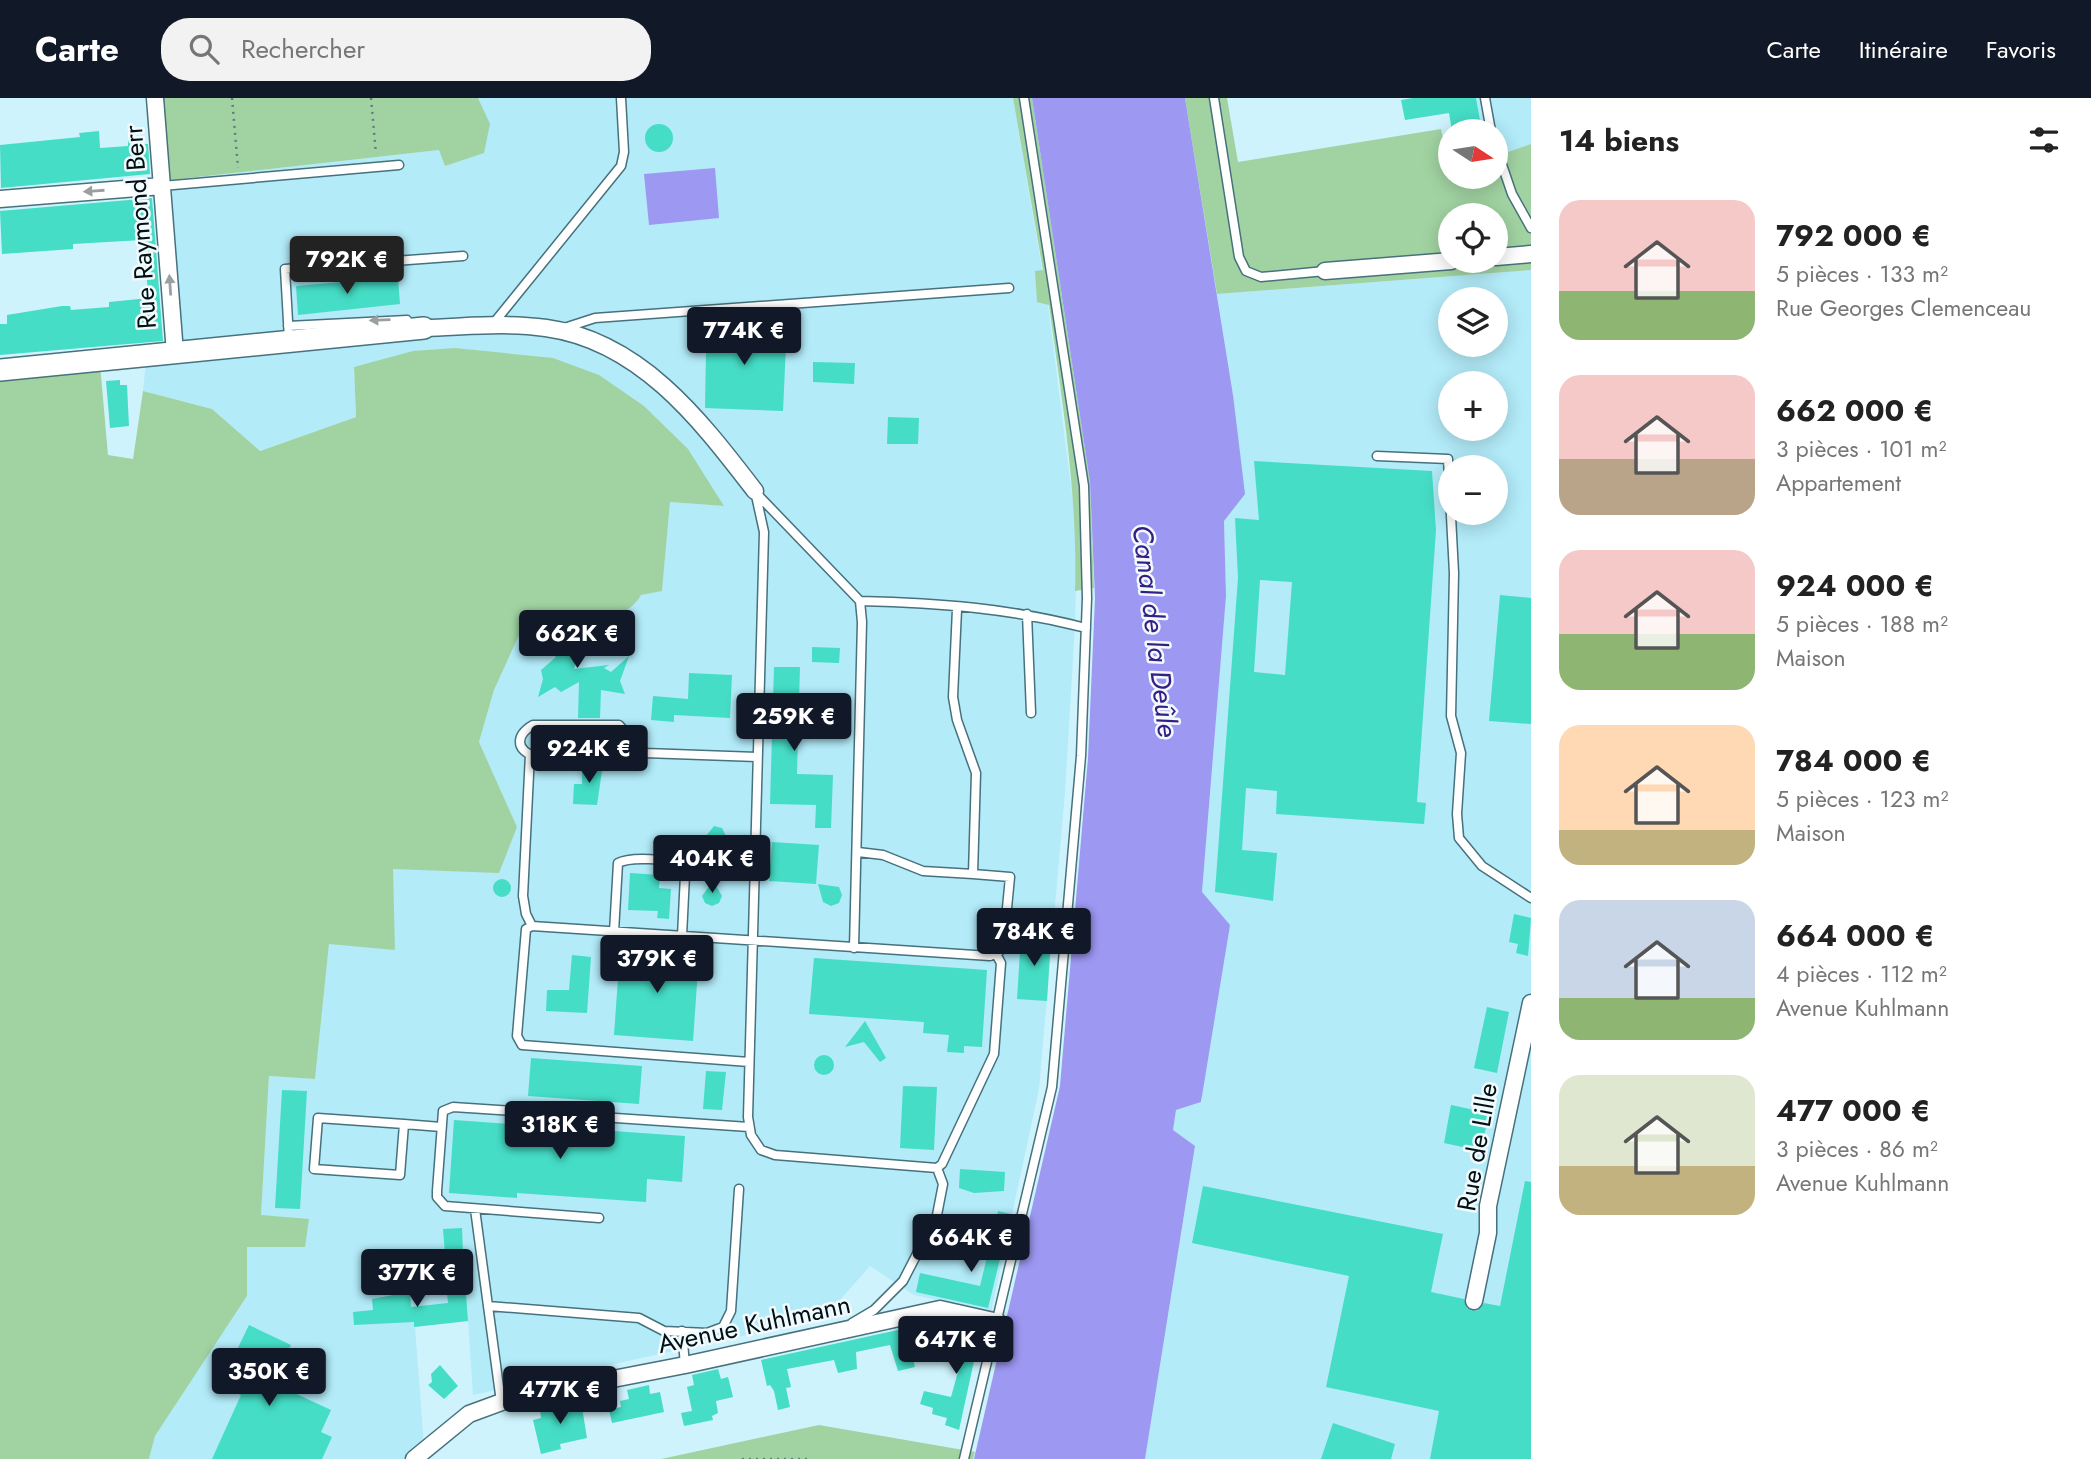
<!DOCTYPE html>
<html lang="fr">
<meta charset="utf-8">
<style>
:root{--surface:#fff;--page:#f2f2f2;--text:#222;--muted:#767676;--accent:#111827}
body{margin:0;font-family:Jost,sans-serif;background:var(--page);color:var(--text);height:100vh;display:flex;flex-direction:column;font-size:26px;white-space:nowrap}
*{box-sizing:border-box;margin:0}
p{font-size:23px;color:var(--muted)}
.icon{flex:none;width:38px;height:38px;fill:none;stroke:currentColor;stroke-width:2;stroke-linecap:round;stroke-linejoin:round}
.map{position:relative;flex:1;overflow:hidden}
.details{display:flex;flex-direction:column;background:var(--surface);width:560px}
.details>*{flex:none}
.needle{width:46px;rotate:102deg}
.tools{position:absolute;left:1438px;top:21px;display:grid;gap:14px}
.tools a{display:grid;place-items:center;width:70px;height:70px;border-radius:50%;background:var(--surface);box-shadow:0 4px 18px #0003;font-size:35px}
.price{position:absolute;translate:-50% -60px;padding:0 16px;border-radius:7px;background:var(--accent);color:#fff;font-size:23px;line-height:46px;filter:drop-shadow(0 2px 4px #0008)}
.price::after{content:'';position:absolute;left:50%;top:42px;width:21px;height:16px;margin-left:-10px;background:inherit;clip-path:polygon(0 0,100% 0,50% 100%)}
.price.on{background:#222;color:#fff}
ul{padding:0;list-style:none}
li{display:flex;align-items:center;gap:21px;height:175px;padding:0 28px}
li span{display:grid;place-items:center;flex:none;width:196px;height:140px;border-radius:21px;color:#555}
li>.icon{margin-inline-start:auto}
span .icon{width:84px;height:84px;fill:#fffc;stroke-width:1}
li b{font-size:30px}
h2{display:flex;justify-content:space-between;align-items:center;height:84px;padding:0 28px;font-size:30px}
header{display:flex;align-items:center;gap:42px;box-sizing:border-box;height:98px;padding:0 35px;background:var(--accent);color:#fff}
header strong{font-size:33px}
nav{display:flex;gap:38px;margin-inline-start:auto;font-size:24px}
.search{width:490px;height:63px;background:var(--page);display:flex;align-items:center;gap:18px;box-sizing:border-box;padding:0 24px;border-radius:28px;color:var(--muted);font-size:26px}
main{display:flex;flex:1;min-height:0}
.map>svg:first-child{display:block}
</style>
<header>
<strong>Carte</strong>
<div class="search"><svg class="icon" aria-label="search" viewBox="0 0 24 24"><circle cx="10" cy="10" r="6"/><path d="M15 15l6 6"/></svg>Rechercher</div>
<nav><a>Carte</a><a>Itinéraire</a><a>Favoris</a></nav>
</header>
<main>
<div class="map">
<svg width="1531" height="1361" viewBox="0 0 1531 1361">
<rect width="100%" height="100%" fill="#cef3fc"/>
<path fill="#b3ebf9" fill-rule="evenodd" d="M 424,0 L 1013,0 L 1048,207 L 1077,436 L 1075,527 L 1065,694 L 1039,991 L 991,1214 L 914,1197 L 870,1168 L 824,1220 L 473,1297 L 468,1223 L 415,1229 L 425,1361 L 149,1361 L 155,1338 L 247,1198 L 247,1149 L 305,1148 L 261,1117 L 269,978 L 315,981 L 329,846 L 393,771 L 517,729 L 479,644 L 494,592 L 525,524 L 613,520 L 641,497 L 662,492 L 670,404 L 724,408 L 499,255 L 455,250 L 354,269 L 356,319 L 259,353 L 212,311 L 143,293 L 147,253 L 182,249 L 170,82 L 439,52 Z
M 1476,0 L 1531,0 L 1531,46 L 1496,58 L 1496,33 L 1482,33 Z
M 1531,172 L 1531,1361 L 1145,1361 L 1195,1049 L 1173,1032 L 1176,1012 L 1202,1004 L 1202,794 L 1226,498 L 1224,423 L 1233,297 L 1217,196 ZM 1451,201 L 1496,201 L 1496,247 L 1451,247 ZM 1451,285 L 1496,285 L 1496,331 L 1451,331 ZM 1451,369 L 1496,369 L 1496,415 L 1451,415 Z"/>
<path fill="#a1d3a2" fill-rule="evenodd" d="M 163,0 L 478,0 L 490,26 L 484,55 L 445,68 L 439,52 L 170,82 Z
M 1013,0 L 1032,0 L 1090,384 L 1094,490 L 1075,493 C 1078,397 1062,303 1049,207 L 1037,204 L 1035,173 L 1043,172 Z
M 1185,0 L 1227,0 L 1238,64 L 1441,31 L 1451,79 L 1496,79 L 1496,58 L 1531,46 L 1531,172 L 1217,196 ZM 1451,117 L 1496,117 L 1496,163 L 1451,163 Z
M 455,250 L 553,260 L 599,277 L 644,308 L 688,351 L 724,408 L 670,404 L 662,493 L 641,497 C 622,532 561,522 525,524 L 494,592 L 479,644 L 517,729 L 499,775 L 393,771 L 395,852 L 329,846 L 315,981 L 269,978 L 261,1117 L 309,1121 L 305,1149 L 247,1149 L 247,1198 L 155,1338 L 149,1361 L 0,1361 L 0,279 L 100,266 L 108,357 L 133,361 L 143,293 L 212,311 L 260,353 L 356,319 L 354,269 L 413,253 Z
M 819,1327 L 975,1354 L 973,1361 L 661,1361 Z"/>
<path fill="#9d98f2" d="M 1032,0 L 1185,0 L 1233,297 L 1245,396 L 1224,423 L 1226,498 L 1202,794 L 1230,827 L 1201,1004 L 1176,1012 L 1173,1032 L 1195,1048 L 1145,1361 L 974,1361 L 1060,988 L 1088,660 L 1095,500 L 1090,384 Z
M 715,70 L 719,120 L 649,127 L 644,76 Z"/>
<path fill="#45ddc6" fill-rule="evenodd" d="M 1413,0 L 1476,0 L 1482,33 L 1452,33 L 1449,15 L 1405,22 L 1401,2 Z
M645 40a14 14 0 1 1 28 0a14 14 0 1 1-28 0Z
M 99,33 L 100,50 L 128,48 L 128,42 L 142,41 L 142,46 L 148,46 L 150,76 L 1,90 L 0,47 L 80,39 L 79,35 Z
M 152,100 L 163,243 L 0,257 L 0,226 L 7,226 L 7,217 L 62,208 L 70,208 L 71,212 L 109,209 L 109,204 L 149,200 L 142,142 L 73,146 L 73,151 L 2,156 L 0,113 Z
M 398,179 L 400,206 L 298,217 L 296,188 Z
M 787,226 L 783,313 L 705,310 L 706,251 L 694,251 L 693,233 Z
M 813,264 L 855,265 L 854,286 L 813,284 Z
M 120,282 L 120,287 L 127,287 L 129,328 L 110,330 L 106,283 Z
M 888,319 L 919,320 L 918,346 L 887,346 Z
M 1254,363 L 1432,373 L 1436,432 L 1417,704 L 1426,705 L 1424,726 L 1276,716 L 1277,693 L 1246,690 L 1242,752 L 1277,755 L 1273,803 L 1215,794 L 1238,480 L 1235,420 L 1259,422 ZM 1260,482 L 1292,484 L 1285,577 L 1254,574 Z
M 1500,497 L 1531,500 L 1531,626 L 1489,623 Z
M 540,520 L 557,530 L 563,525 L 568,528 L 586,527 L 574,571 L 609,567 L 604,570 L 611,574 L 629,558 L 620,583 L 625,596 L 601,592 L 600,620 L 578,620 L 579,584 L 561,594 L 555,589 L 538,599 L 543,581 L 541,572 L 556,559 L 543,548 L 545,537 Z
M 812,549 L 840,550 L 839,565 L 812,564 Z
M 774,569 L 800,569 L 797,676 L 833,677 L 831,730 L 815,730 L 816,707 L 770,706 Z
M 689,575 L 732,577 L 730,620 L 674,617 L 674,624 L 651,622 L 653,598 L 688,601 Z
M 577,634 L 608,634 L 608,653 L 583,652 L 583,636 Z
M 582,666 L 603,666 L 597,707 L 573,706 L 574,686 L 582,686 Z
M 714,728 L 722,730 L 726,738 L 714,751 L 706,738 Z
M 772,744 L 819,747 L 816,786 L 769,783 Z
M 715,754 L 723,768 L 712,782 L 704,766 Z
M 630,775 L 660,777 L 659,790 L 671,791 L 669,821 L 657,820 L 658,813 L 628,812 Z
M493 790a9 9 0 1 1 18 0a9 9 0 1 1-18 0Z
M 713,783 L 722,798 L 719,805 L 712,808 L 705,805 L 702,798 Z
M 818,786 L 839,789 L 842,797 L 839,805 L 831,808 L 823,804 Z
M 1514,816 L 1531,820 L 1528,858 L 1516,855 L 1518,846 L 1509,844 Z
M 1021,838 L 1051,840 L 1047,903 L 1017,901 Z
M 620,852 L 699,857 L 693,943 L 614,937 Z
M 572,857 L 591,859 L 587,915 L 546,913 L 547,892 L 569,892 Z
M 814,860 L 987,872 L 982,949 L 964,948 L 964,955 L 947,954 L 949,937 L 923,935 L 924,924 L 809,916 Z
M 1487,909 L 1509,914 L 1497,975 L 1474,970 Z
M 865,923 L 886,960 L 880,964 L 864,944 L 845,949 Z
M814 967a10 10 0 1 1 20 0a10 10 0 1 1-20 0Z
M 531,960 L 642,968 L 639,1006 L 528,998 Z
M 706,973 L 726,974 L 722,1012 L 703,1011 Z
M 903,988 L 937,989 L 934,1052 L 900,1050 Z
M 282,992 L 307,993 L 300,1111 L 275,1110 Z
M 1451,1007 L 1489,1015 L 1481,1053 L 1444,1045 Z
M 454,1022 L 685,1038 L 682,1084 L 647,1081 L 646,1104 L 517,1095 L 517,1100 L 449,1095 Z
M 960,1071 L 1005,1074 L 1004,1093 L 974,1095 L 959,1090 Z
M 1525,1083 L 1531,1084 L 1531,1361 L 1430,1361 L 1439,1313 L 1326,1289 L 1349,1178 L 1192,1145 L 1203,1088 L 1443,1136 L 1431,1194 L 1464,1201 L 1467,1210 L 1477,1213 L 1484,1205 L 1500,1208 Z
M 998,1113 L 1011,1116 L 988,1210 L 916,1194 L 920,1175 L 980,1188 Z
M 462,1130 L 463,1155 L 445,1156 L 443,1131 Z
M 465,1182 L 468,1223 L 414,1229 L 414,1224 L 354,1227 L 353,1214 L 373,1212 L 372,1201 L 410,1194 L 411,1209 L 448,1205 L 446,1185 Z
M 925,1226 L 927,1239 L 909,1243 L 915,1269 L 898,1273 L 890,1247 L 856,1254 L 857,1271 L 838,1275 L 834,1262 L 787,1271 L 791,1289 L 786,1290 L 790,1309 L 778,1312 L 774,1293 L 770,1287 L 767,1288 L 761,1262 Z
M 957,1226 L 981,1231 L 959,1332 L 945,1327 L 947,1320 L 932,1316 L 933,1310 L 920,1306 L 924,1293 L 951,1299 L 962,1259 L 945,1254 L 952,1229 L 956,1230 Z
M 249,1227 L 291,1247 L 273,1285 L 331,1312 L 321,1334 L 332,1339 L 322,1361 L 212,1361 L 241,1297 L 220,1287 Z
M 440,1267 L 458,1288 L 444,1301 L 428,1287 L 432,1284 L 431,1276 Z
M 718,1271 L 721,1281 L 728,1279 L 733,1299 L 716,1303 L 718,1315 L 712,1318 L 713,1322 L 684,1328 L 681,1315 L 692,1313 L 687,1289 L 694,1287 L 692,1277 Z
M 649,1287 L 650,1296 L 660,1294 L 664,1314 L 612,1325 L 609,1312 L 621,1309 L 620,1303 L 629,1301 L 627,1292 Z
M 581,1303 L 587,1340 L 560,1346 L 561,1351 L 541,1356 L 533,1322 L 541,1320 L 540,1312 Z
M 1333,1325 L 1395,1346 L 1391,1361 L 1321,1361 Z"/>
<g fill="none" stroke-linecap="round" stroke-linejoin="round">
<defs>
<path id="service" d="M 1214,0 L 1239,159 L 1246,173 L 1261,179 L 1325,173
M 1485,0 L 1491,33
M 1496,49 L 1512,96 L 1531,130
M 162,88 L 399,67
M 493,226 L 621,68 L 624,54 L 621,0
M 288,228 L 407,222
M 561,231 L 595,220 L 1009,190
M 289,241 L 285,171 L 463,158
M 1377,358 L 1448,361 L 1454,475 L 1451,618 L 1461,655 L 1457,716 L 1459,740 L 1482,768 L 1531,800
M 755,393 L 764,434 L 748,1019 L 751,1037 L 761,1052 L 775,1057 L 937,1070 L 942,1066 L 994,956 L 1001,865 L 996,856
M 757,396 L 860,503 L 862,524 L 854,850
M 860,503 C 940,505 1008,510 1086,530
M 1027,516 L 1031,615
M 645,655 L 632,660 L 534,658 C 515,651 516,637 533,627 L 619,627 L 645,655 L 757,659
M 530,656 L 523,798 L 526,816 L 532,828
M 858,754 L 883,757 L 923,773 L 973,776
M 614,834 L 618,765 C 631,758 669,761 682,767 L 685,777 L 682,838
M 749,964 L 522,947 L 517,938 L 526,831 L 532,828 L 990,858 L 999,854 L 1004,841 L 1010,779 L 973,776 L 976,675 L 957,622 L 953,599 L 957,511
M 318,1020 L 404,1026 L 400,1077 L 314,1071 Z
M 404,1026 L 441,1029
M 475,1111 L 488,1208 L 639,1220 L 664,1233 L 707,1235 L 723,1229 L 731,1213 L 739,1091
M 599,1120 L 445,1108 L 437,1099 L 437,1093 L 443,1013 L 453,1009 L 749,1029
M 488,1208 L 501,1304
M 852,1225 L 874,1212 L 903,1183 L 937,1117 L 943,1086 L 937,1070
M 682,1233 L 685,1267
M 964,1361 L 1052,989 L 1081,658 L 1087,500 L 1084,388 L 1024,0"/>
<path id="minor" d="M 155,0 L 175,255
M 0,101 L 162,88
M 1496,159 L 1531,156
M 1325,173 L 1451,163
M 424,230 C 465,229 505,224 546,230 C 641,243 701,323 755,393
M 1474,1203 L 1488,1135 L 1488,1108 L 1531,905
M 414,1361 L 469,1316 L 510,1301 L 685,1267 L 940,1211 L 998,1224"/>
<path id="tertiary" d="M 0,272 L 424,230"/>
</defs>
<use href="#service" stroke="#47717c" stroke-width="11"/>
<use href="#minor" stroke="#47717c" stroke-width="19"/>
<use href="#tertiary" stroke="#47717c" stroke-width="24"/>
<path stroke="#647d83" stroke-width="2.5" stroke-dasharray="2 5" stroke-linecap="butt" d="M 232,0 L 238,70
M 371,0 L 376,56
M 742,1361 L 810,1361"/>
<use href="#service" stroke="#fff" stroke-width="8"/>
<use href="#minor" stroke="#fff" stroke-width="16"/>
<use href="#tertiary" stroke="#fff" stroke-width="21"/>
</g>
<defs><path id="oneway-solid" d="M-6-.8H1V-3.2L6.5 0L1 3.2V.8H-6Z" transform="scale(1.75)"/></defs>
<g fill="#9a9fa1">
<use href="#oneway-solid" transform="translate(94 93) rotate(176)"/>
<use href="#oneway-solid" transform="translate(170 187) rotate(-94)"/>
<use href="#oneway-solid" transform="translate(380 222) rotate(178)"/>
</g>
<g text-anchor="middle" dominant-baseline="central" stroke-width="5" stroke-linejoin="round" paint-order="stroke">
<g font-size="26" fill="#021014" stroke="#f1fafd">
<text transform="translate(140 129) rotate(-94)">Rue Raymond Berr</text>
<text transform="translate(1477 1049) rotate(-80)">Rue de Lille</text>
<text transform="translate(754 1226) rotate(-12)">Avenue Kuhlmann</text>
</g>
<g font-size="28" font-style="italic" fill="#361d84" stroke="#f1fafd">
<text transform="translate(1155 533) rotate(83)">Canal de la Deûle</text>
</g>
</g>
</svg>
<div class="tools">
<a><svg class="needle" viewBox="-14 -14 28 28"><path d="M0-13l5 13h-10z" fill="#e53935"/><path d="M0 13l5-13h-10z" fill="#767676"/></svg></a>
<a><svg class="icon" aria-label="locate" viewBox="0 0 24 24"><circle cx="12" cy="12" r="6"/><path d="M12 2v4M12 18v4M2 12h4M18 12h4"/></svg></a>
<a><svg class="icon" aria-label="layers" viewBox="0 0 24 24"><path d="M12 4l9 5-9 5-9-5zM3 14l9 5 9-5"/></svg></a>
<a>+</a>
<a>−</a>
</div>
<b class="price on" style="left:347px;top:198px">792K €</b>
<b class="price" style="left:744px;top:269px">774K €</b>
<b class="price" style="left:577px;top:572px">662K €</b>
<b class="price" style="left:794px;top:655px">259K €</b>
<b class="price" style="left:589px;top:687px">924K €</b>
<b class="price" style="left:712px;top:797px">404K €</b>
<b class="price" style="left:1034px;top:870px">784K €</b>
<b class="price" style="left:657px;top:897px">379K €</b>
<b class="price" style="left:560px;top:1063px">318K €</b>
<b class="price" style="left:971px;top:1176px">664K €</b>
<b class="price" style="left:417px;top:1211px">377K €</b>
<b class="price" style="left:956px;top:1278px">647K €</b>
<b class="price" style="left:269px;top:1310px">350K €</b>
<b class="price" style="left:560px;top:1328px">477K €</b>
</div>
<section class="details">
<h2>14 biens<svg class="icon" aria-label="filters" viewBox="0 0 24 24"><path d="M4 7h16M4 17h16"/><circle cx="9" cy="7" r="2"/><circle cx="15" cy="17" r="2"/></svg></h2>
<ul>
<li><span style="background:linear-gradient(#f6c9c9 65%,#8fb573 0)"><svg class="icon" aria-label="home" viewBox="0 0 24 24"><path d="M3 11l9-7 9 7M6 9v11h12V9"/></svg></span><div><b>792 000 €</b><p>5 pièces · 133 m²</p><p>Rue Georges Clemenceau</p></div></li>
<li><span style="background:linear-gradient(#f6c9c9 60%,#b9a48a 0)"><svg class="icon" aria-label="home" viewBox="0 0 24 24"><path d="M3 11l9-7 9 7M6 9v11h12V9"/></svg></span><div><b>662 000 €</b><p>3 pièces · 101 m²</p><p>Appartement</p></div></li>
<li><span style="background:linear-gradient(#f6c9c9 60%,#8fb573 0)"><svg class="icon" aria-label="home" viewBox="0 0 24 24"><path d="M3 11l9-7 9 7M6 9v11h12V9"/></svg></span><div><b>924 000 €</b><p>5 pièces · 188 m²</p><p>Maison</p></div></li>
<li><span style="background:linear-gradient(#ffd9b3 75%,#c2b280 0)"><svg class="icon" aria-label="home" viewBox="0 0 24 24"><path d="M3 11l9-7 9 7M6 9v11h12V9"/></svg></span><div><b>784 000 €</b><p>5 pièces · 123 m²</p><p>Maison</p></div></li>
<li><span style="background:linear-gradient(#c9d6e8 70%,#8fb573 0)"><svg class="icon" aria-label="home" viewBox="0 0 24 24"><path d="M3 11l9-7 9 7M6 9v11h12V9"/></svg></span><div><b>664 000 €</b><p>4 pièces · 112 m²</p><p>Avenue Kuhlmann</p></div></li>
<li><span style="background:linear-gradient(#dfe7d0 65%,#c2b280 0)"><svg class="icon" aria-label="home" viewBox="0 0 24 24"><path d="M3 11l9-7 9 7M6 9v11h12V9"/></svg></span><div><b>477 000 €</b><p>3 pièces · 86 m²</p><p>Avenue Kuhlmann</p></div></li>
</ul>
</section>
</main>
